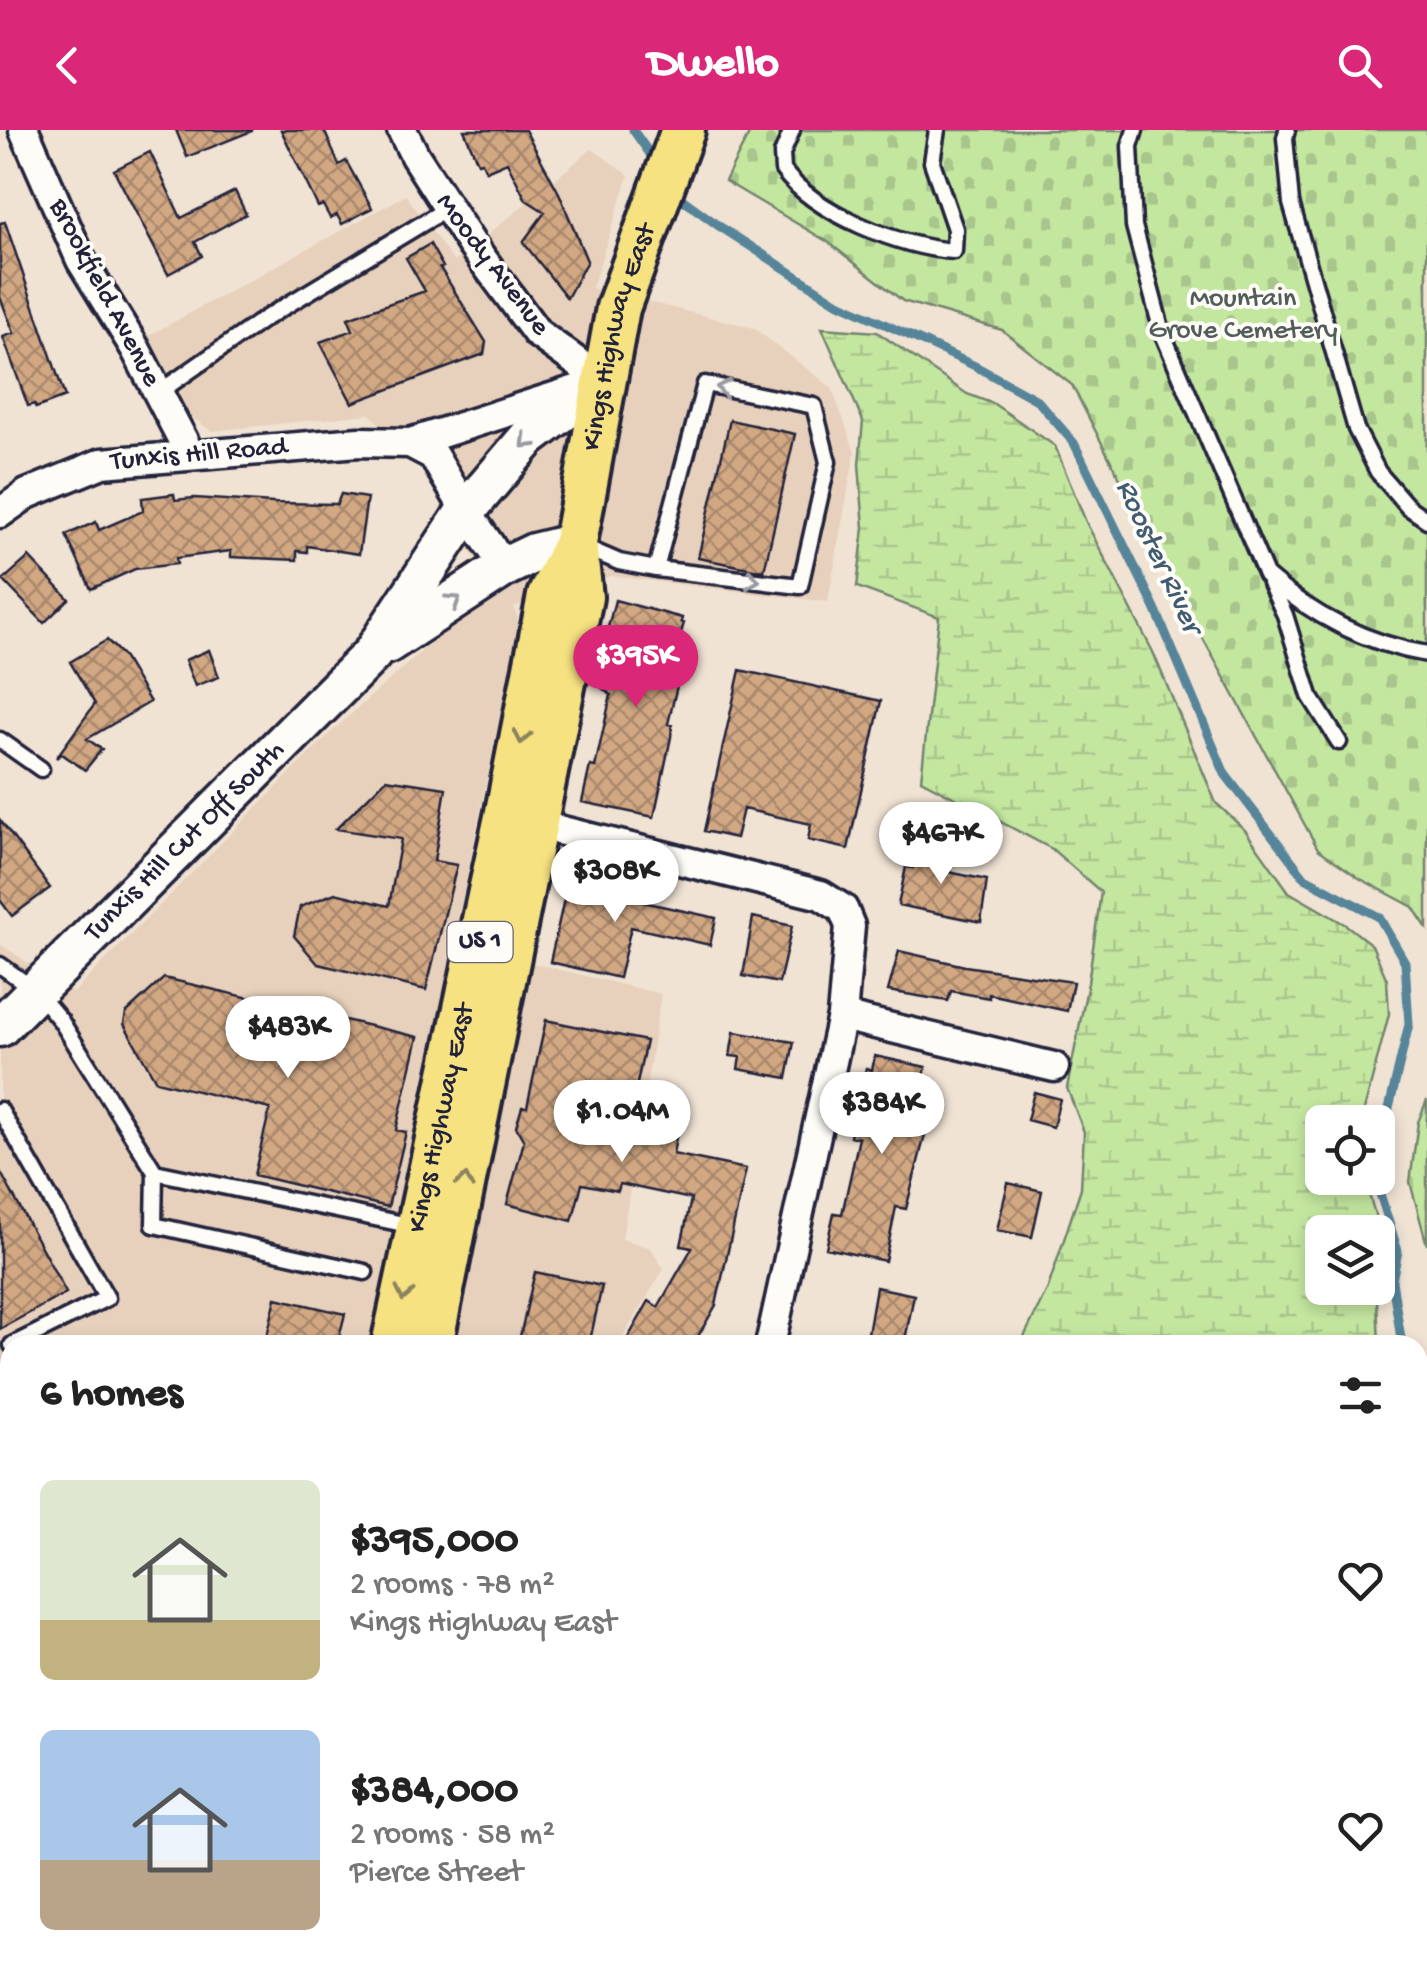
<!DOCTYPE html>
<meta charset="utf-8">
<style>
:root{--surface:#fff;--page:#f2f2f2;--text:#222;--muted:#767676;--accent:#db2777}
body{margin:0;font-family:"Gochi Hand",sans-serif;background:var(--page);color:var(--text);height:100vh;display:flex;flex-direction:column;font-size:38px;white-space:nowrap}
*{box-sizing:border-box;margin:0}
p{font-size:32px;color:var(--muted)}
.icon{flex:none;width:55px;height:55px;fill:none;stroke:currentColor;stroke-width:2;stroke-linecap:round;stroke-linejoin:round}
.map{position:relative;flex:1;overflow:hidden}
.side{position:absolute;left:0px;top:1205px;width:1428px;height:640px;display:flex;flex-direction:column;background:var(--surface);border-radius:30px 30px 0 0;box-shadow:0 5px 15px #0003}
.side>*{flex:none}
.controls{position:absolute;left:1305px;top:975px;display:grid;gap:20px}
.controls a{display:grid;place-items:center;width:90px;height:90px;border-radius:15px;background:var(--surface);box-shadow:0 5px 15px #0003;font-size:50px}
.price{position:absolute;translate:-50% -85px;padding:0 22px;border-radius:35px;background:#fff;color:#222;font-size:32px;line-height:65px;filter:drop-shadow(0 2px 5px #0008)}
.price::after{content:'';position:absolute;left:50%;top:60px;width:30px;height:22px;margin-left:-15px;background:inherit;clip-path:polygon(0 0,100% 0,50% 100%)}
.price.on{background:var(--accent);color:#fff}
ul{padding:0;list-style:none}
li{display:flex;align-items:center;gap:30px;height:250px;padding:0 40px}
li span{display:grid;place-items:center;flex:none;width:280px;height:200px;border-radius:15px;color:#555}
li>.icon{margin-inline-start:auto}
span .icon{width:120px;height:120px;fill:#fffc;stroke-width:1}
li b{font-size:42px}
h2{display:flex;justify-content:space-between;align-items:center;height:120px;padding:0 40px;font-size:42px}
header{display:flex;justify-content:space-between;align-items:center;height:130px;padding:0 40px;background:var(--accent);color:#fff;font-size:45px;font-weight:800}
.map>svg:first-child{display:block}
</style>
<header><svg class="icon" aria-label="back" viewBox="0 0 24 24"><path d="M15 5l-7 7 7 7"/></svg>Dwello<svg class="icon" aria-label="search" viewBox="0 0 24 24"><circle cx="10" cy="10" r="6"/><path d="M15 15l6 6"/></svg></header>
<div class="map">
<svg width="1427" height="1845" viewBox="0 0 1427 1845">
<defs>
<pattern id="wetland-marsh" width="20" height="14" patternUnits="userSpaceOnUse" patternTransform="scale(2.5)"><rect width="20" height="14" fill="#c4e7a0"/><path d="M1 5h8M5 5V1M11 12h8M15 12V8" fill="none" stroke="#a8c68b"/></pattern>
<pattern id="cemetery-stones" width="16" height="16" patternUnits="userSpaceOnUse" patternTransform="scale(2.5)"><rect width="16" height="16" fill="#c4e7a0"/><path d="M2 7V4a2 2 0 0 1 4 0v3zM10 15v-3a2 2 0 0 1 4 0v3z" fill="#a8c68b"/></pattern>
<pattern id="building-cross-hatch" width="8" height="8" patternUnits="userSpaceOnUse" patternTransform="scale(2.5)"><rect width="8" height="8" fill="#d2a883"/><path d="M0 0l8 8M0 8l8-8" fill="none" stroke="#aa886c"/></pattern>
</defs>
<rect width="100%" height="100%" fill="#f0e3d4"/>
<filter id="ink" filterUnits="userSpaceOnUse"><feTurbulence type="fractalNoise" baseFrequency=".01" numOctaves="2"/><feDisplacementMap in="SourceGraphic" scale="20" xChannelSelector="R" yChannelSelector="G"/><feConvolveMatrix kernelMatrix="1 2 1 2 8 2 1 2 1" color-interpolation-filters="sRGB"/></filter>
<g filter="url(#ink)">
<path fill="#e7d1bc" d="M 592,19 L 629,45 L 592,158 L 754,198 L 832,258 L 855,322 L 828,472 L 611,446 L 514,477 L 519,493 L 453,814 L 661,864 L 622,1109 L 651,1118 L 664,1139 L 618,1215 L 10,1215 L 10,1835 L 243,1835 L 242,1845 L 0,1845 L 0,814 L 73,863 L 331,602 L 481,468 L 476,429 L 446,389 L 447,365 L 370,284 L 212,301 L 186,284 L 146,207 L 406,65 L 454,132 Z"/>
<path fill="url(#wetland-marsh)" stroke="#73846e" stroke-width="2.5" fill-rule="evenodd" d="M 822,198 L 877,202 L 967,264 L 994,274 L 1055,316 L 1086,392 L 1153,522 L 1216,673 L 1245,700 L 1289,762 L 1346,795 L 1372,815 L 1387,850 L 1389,884 L 1361,992 L 1322,992 L 1322,1048 L 1364,1048 L 1385,1117 L 1377,1170 L 1379,1215 L 1020,1215 L 1048,1158 L 1081,1058 L 1084,1002 L 1067,958 L 1088,853 L 1101,762 L 1052,719 L 921,650 L 939,487 L 857,457 L 864,398 L 859,334 L 863,291 ZM 1322,1102 L 1378,1102 L 1378,1158 L 1322,1158 Z
M 1418,1717 L 1427,1730 L 1427,1845 L 891,1845 L 893,1835 L 1418,1835 Z"/>
<path fill="url(#cemetery-stones)" stroke="#73846e" stroke-width="2.5" d="M 751,0 L 1427,0 L 1427,798 L 1413,777 L 1359,748 L 1318,719 L 1183,472 L 1072,255 L 1002,200 L 903,171 L 828,112 L 725,51 Z
M 1427,970 L 1427,1115 L 1410,1052 L 1418,992 Z
M 1427,1312 L 1427,1632 L 1418,1612 L 1418,1329 Z
M 337,1835 L 893,1835 L 891,1845 L 335,1845 Z"/>
<g fill="none" stroke-linecap="round" stroke-linejoin="round">
<path stroke="#568499" stroke-width="9" d="M 633,0 L 657,34
M 675,59 L 682,69 L 719,96 L 835,171 L 975,236 L 1037,270 L 1074,313 L 1155,478 L 1225,644 L 1305,748 L 1379,787 L 1405,832 L 1409,894 L 1378,1025
M 1375,1048 L 1398,1121 L 1392,1151 L 1402,1215
M 1418,1686 L 1427,1705"/>
</g>
<path fill="url(#building-cross-hatch)" stroke="#22223b" stroke-width="2.5" d="M 176,0 L 252,0 L 252,1 L 187,27 Z
M 281,0 L 324,0 L 339,35 L 346,31 L 372,78 L 342,94 L 337,85 L 330,88 L 323,75 L 318,77 Z
M 464,0 L 525,0 L 559,63 L 587,131 L 567,168 L 523,112 L 545,82 L 526,70 L 507,32 L 486,41 L 482,32 L 478,33 Z
M 150,22 L 181,88 L 235,61 L 246,84 L 195,112 L 202,126 L 168,144 L 114,40 Z
M 5,92 L 65,267 L 36,278 L 34,274 L 28,276 L 3,207 L 14,203 L 0,167 L 0,93 Z
M 430,114 L 443,137 L 440,138 L 486,212 L 484,224 L 352,273 L 320,212 L 353,200 L 348,188 L 425,161 L 406,128 Z
M 730,290 L 795,304 L 764,441 L 698,428 Z
M 174,364 L 175,370 L 194,368 L 273,373 L 337,374 L 341,364 L 367,368 L 359,424 L 307,416 L 307,422 L 297,421 L 297,430 L 231,427 L 231,421 L 176,428 L 177,434 L 135,439 L 91,459 L 66,405 L 96,392 L 99,400 L 143,381 L 142,368 Z
M 29,427 L 69,469 L 44,493 L 3,450 Z
M 615,470 L 682,488 L 681,492 L 684,493 L 670,540 L 680,543 L 668,594 L 672,595 L 671,607 L 654,687 L 582,672 L 590,636 L 595,637 L 611,565 L 602,558 L 614,507 L 606,505 Z
M 107,510 L 122,525 L 150,572 L 87,609 L 102,619 L 85,640 L 62,624 L 56,628 L 95,574 L 70,532 Z
M 209,520 L 219,547 L 195,556 L 185,530 Z
M 740,540 L 881,571 L 848,719 L 808,710 L 811,694 L 743,679 L 736,708 L 704,701 Z
M 386,649 L 446,658 L 434,731 L 457,735 L 426,860 L 318,834 L 294,806 L 300,777 L 335,763 L 389,776 L 401,709 L 336,699 Z
M 0,690 L 50,758 L 12,786 L 0,770 Z
M 918,714 L 948,720 L 944,741 L 987,750 L 981,792 L 898,775 L 906,737 L 913,738 Z
M 570,742 L 636,758 L 634,768 L 639,771 L 716,788 L 710,815 L 631,797 L 619,848 L 550,832 Z
M 753,787 L 792,796 L 779,853 L 743,846 Z
M 899,821 L 965,836 L 1073,852 L 1067,881 L 989,864 L 989,868 L 951,861 L 948,871 L 888,861 Z
M 164,848 L 418,907 L 396,1000 L 406,1002 L 388,1077 L 254,1045 L 270,979 L 156,951 L 124,894 L 126,883 Z
M 546,890 L 646,911 L 631,982 L 679,991 L 673,1024 L 746,1039 L 716,1175 L 693,1215 L 624,1215 L 649,1171 L 658,1177 L 692,1118 L 681,1116 L 691,1069 L 620,1054 L 618,1061 L 582,1054 L 572,1091 L 507,1074 L 524,1011 L 516,997 L 522,977 L 527,977 Z
M 734,902 L 794,912 L 787,948 L 738,939 L 740,927 L 730,926 Z
M 875,926 L 926,937 L 924,946 L 929,947 L 923,974 L 932,977 L 906,1079 L 896,1077 L 885,1131 L 826,1118 L 834,1083 L 842,1084 L 859,1008 L 850,1006 L 866,938 L 872,940 Z
M 1034,962 L 1060,969 L 1053,997 L 1027,990 Z
M 0,1041 L 66,1163 L 0,1199 Z
M 1008,1053 L 1042,1061 L 1032,1107 L 997,1100 Z
M 535,1142 L 602,1156 L 589,1215 L 518,1215 Z
M 876,1157 L 914,1165 L 904,1215 L 866,1215 Z
M 276,1168 L 345,1184 L 337,1215 L 309,1215 L 267,1206 Z"/>
<g fill="none" stroke-linecap="round" stroke-linejoin="round">
<defs>
<path id="service" d="M 792,0 L 782,24 L 783,40 C 814,83 902,118 954,121 L 955,99 L 932,32 L 937,0
M 1135,0 L 1130,16 L 1134,96 L 1162,202 L 1266,445 C 1311,485 1367,514 1427,524
M 1287,0 L 1285,8 L 1291,73 L 1356,299 L 1378,342 L 1408,377 L 1427,390
M 158,263 L 264,189 L 448,78
M 582,416 L 619,432 L 656,439 L 800,456 L 828,332 L 814,276 L 705,254 L 656,439
M 1270,453 L 1285,485 L 1310,566 L 1339,612
M 0,610 L 41,639
M 0,835 L 36,861 L 61,891 L 155,1042 L 154,1095 L 365,1142
M 0,980 L 107,1168 L 12,1215
M 155,1042 L 413,1096
M 0,1493 L 10,1486
M 0,1525 L 10,1524
M 0,1588 L 10,1605
M 0,1760 L 10,1775
M 0,1797 L 10,1790
M 52,1835 L 59,1845
M 143,1835 L 149,1845"/>
<path id="minor" d="M 24,0 L 81,130 L 135,218 L 190,324
M 402,0 L 415,26 L 472,115 L 537,203 L 603,251
M 410,313 L 433,325 L 466,381 L 505,437
M 0,383 L 27,364 L 102,333 L 359,312 L 410,313 L 582,258
M 522,691 L 821,765 L 843,779 L 850,796 L 842,886 L 1054,937
M 770,1215 L 842,886"/>
<g id="secondary">
<path d="M 387,514 L 505,437 L 534,423 L 575,413"/>
<path id="s1" d="M 0,897 L 372,524 L 466,381 L 528,308 L 603,251"/>
<path d="M 0,1376 L 10,1393"/>
</g>
<g id="primary">
<path id="s2" d="M 393,1215 L 506,687 L 549,466 L 575,413"/>
<path id="s3" d="M 431,1215 L 581,467 L 575,413 L 618,178 L 683,0"/>
<path d="M 253,1845 L 254,1835"/>
<path d="M 291,1845 L 293,1835"/>
</g>
</defs>
<use href="#service" stroke="#22223b" stroke-width="21"/>
<use href="#minor" stroke="#22223b" stroke-width="35"/>
<use href="#secondary" stroke="#22223b" stroke-width="45"/>
<use href="#primary" stroke="#22223b" stroke-width="50"/>
<use href="#service" stroke="#fdfcf7" stroke-width="14"/>
<use href="#minor" stroke="#fdfcf7" stroke-width="28"/>
<use href="#secondary" stroke="#fdfcf7" stroke-width="38"/>
<use href="#primary" stroke="#f6e281" stroke-width="42"/>
</g>
<defs><path id="oneway-chevron" d="M-2-3.5L2.5 0L-2 3.5" fill="none" stroke-width="1.6" stroke-linecap="round" stroke-linejoin="round" transform="scale(2.5)"/></defs>
<g stroke="#9a9aa2">
<use href="#oneway-chevron" transform="translate(723 258) rotate(-168)"/>
<use href="#oneway-chevron" transform="translate(527 312) rotate(135)"/>
<use href="#oneway-chevron" transform="translate(753 450) rotate(7)"/>
<use href="#oneway-chevron" transform="translate(454 471) rotate(-33)"/>
</g>
<g stroke="#8c825e">
<use href="#oneway-chevron" transform="translate(522 607) rotate(101)"/>
<use href="#oneway-chevron" transform="translate(465 1051) rotate(-79)"/>
<use href="#oneway-chevron" transform="translate(404 1164) rotate(102)"/>
</g>
</g>
<g text-anchor="middle" dominant-baseline="central" stroke-width="8" stroke-linejoin="round" paint-order="stroke">
<rect fill="#fdfcf7" stroke="#646373" stroke-width="2.5" x="447.5" y="792" width="65" height="40" rx="8"/>
<g font-size="25" font-weight="bold" fill="#22223b">
<text x="480" y="812">US 1</text>
</g>
<g font-size="28" fill="#22223b" stroke="#fdfcf7">
<text transform="translate(492 135) rotate(53)">Moody Avenue</text>
<text transform="translate(104 163) rotate(62)">Brookfield Avenue</text>
<text stroke="none"><textPath href="#s3" startOffset="1028">Kings Highway East</textPath></text>
<text transform="translate(199 325) rotate(-5)">Tunxis Hill Road</text>
<text stroke="none"><textPath href="#s1" startOffset="262">Tunxis Hill Cut Off South</textPath></text>
<text stroke="none"><textPath href="#s2" startOffset="232">Kings Highway East</textPath></text>
</g>
<g font-size="28" fill="#535d59" stroke="#fdfcf7">
<text x="1243" y="169">Mountain<tspan x="1243" dy="32">Grove Cemetery</tspan></text>
</g>
<g font-size="30" font-style="italic" fill="#405b72" stroke="#fdfcf7">
<text transform="translate(1157 427) rotate(65)">Rooster River</text>
</g>
</g>
</svg>
<div class="controls">
<a><svg class="icon" aria-label="locate" viewBox="0 0 24 24"><circle cx="12" cy="12" r="6"/><path d="M12 2v4M12 18v4M2 12h4M18 12h4"/></svg></a>
<a><svg class="icon" aria-label="layers" viewBox="0 0 24 24"><path d="M12 4l9 5-9 5-9-5zM3 14l9 5 9-5"/></svg></a>
</div>
<b class="price on" style="left:636px;top:580px">$395K</b>
<b class="price" style="left:941px;top:757px">$467K</b>
<b class="price" style="left:615px;top:795px">$308K</b>
<b class="price" style="left:288px;top:951px">$483K</b>
<b class="price" style="left:882px;top:1027px">$384K</b>
<b class="price" style="left:622px;top:1035px">$1.04M</b>
<section class="side">
<h2>6 homes<svg class="icon" aria-label="filters" viewBox="0 0 24 24"><path d="M4 7h16M4 17h16"/><circle cx="9" cy="7" r="2"/><circle cx="15" cy="17" r="2"/></svg></h2>
<ul>
<li><span style="background:linear-gradient(#dfe7d0 70%,#c2b280 0)"><svg class="icon" aria-label="home" viewBox="0 0 24 24"><path d="M3 11l9-7 9 7M6 9v11h12V9"/></svg></span><div><b>$395,000</b><p>2 rooms · 78 m²</p><p>Kings Highway East</p></div><svg class="icon" aria-label="heart" viewBox="0 0 24 24"><path d="M12 20l-8-8c-3-5 5-10 8-4 3-6 11-1 8 4z"/></svg></li>
<li><span style="background:linear-gradient(#a9c7e8 65%,#b9a48a 0)"><svg class="icon" aria-label="home" viewBox="0 0 24 24"><path d="M3 11l9-7 9 7M6 9v11h12V9"/></svg></span><div><b>$384,000</b><p>2 rooms · 58 m²</p><p>Pierce Street</p></div><svg class="icon" aria-label="heart" viewBox="0 0 24 24"><path d="M12 20l-8-8c-3-5 5-10 8-4 3-6 11-1 8 4z"/></svg></li>
</ul>
</section>
</div>
